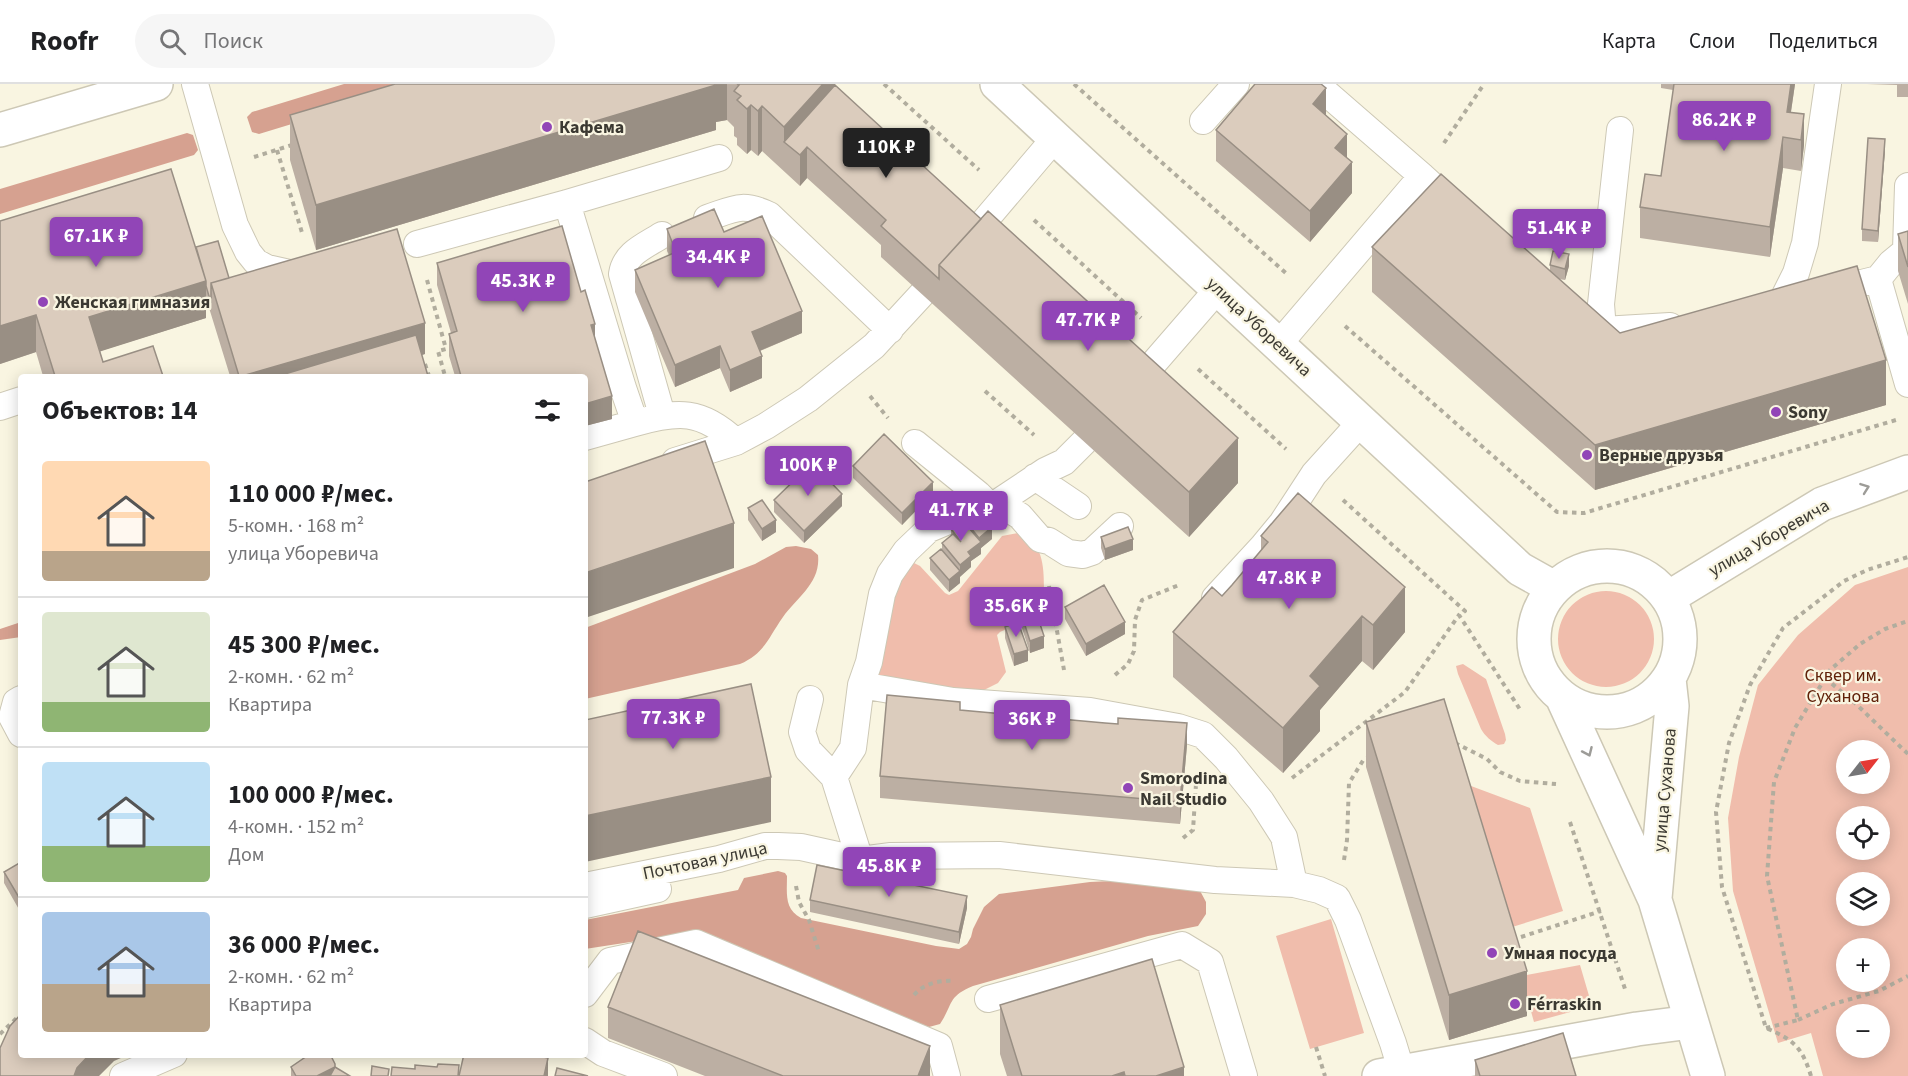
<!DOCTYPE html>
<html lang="ru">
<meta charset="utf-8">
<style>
:root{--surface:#fff;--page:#f6f6f6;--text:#202124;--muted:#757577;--line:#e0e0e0;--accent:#9145b7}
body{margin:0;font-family:"Source Sans 3",sans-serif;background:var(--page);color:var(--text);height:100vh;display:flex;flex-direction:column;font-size:22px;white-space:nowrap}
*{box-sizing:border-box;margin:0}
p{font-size:20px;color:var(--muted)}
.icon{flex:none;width:33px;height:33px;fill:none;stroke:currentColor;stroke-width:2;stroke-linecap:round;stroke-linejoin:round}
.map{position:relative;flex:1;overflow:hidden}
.panel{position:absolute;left:18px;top:290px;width:570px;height:684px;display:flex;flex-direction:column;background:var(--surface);border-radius:6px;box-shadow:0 3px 15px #0003}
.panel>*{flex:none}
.needle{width:39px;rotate:59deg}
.buttons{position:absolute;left:1836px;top:656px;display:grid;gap:12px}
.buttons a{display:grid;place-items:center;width:54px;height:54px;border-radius:50%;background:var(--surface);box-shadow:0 3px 15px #0003;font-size:30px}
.price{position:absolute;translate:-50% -51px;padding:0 14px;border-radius:6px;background:var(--accent);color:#fff;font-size:20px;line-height:39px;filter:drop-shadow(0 2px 3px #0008)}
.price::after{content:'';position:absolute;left:50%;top:36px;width:18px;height:14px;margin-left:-9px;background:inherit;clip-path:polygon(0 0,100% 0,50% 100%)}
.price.on{background:#222;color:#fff}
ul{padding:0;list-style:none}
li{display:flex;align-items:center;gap:18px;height:150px;padding:0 24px}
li+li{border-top:2px solid var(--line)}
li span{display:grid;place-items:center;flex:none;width:168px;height:120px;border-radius:6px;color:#555}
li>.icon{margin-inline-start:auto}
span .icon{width:72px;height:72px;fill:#fffc;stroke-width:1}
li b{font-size:26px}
h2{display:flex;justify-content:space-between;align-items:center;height:72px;padding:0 24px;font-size:26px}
header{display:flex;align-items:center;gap:36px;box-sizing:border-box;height:84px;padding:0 30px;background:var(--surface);border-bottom:2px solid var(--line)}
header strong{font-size:28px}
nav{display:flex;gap:33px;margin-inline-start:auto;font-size:21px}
.search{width:420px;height:54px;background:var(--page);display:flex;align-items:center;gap:15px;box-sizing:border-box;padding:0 21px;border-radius:33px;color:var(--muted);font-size:22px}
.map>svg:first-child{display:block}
</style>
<header>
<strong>Roofr</strong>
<div class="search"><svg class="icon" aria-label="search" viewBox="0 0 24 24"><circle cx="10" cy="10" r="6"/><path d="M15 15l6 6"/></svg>Поиск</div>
<nav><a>Карта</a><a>Слои</a><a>Поделиться</a></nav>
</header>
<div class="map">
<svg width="1908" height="992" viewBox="0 0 1908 992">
<rect width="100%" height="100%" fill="#f9f5e1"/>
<path fill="#f0bdac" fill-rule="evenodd" d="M 1018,449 C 1043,456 1044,483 1044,504 C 1044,511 1046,521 1042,527 C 1037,535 1009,544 1000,548 L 997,551 L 1006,588 L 998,599 L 972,612 L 878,598 L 875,576 L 891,509 L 912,478 L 920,482 L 945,509 L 949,511 L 958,507 L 1002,452 Z
M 1908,483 L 1908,992 L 1823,992 L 1811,949 L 1778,959 L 1733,807 L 1728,734 L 1739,673 L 1758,601 L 1798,551 L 1855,501 ZM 1846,666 L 1880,666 L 1880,699 L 1846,699 ZM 1846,732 L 1880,732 L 1880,765 L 1846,765 ZM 1846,798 L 1880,798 L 1880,831 L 1846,831 ZM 1846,864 L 1880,864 L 1880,897 L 1846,897 ZM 1846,930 L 1880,930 L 1880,963 L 1846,963 Z
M1558 555a48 48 0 1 1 96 0a48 48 0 1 1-96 0Z
M 1463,580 L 1486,595 L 1505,650 L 1506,656 L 1504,660 L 1498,661 C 1491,657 1485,652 1481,645 L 1458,590 L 1456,582 Z
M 1463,699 L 1530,724 L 1563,827 L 1509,844 Z
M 1331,835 L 1364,949 L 1310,965 L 1276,852 Z
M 1580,881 L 1592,922 L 1534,938 L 1521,892 Z"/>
<path fill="#d6a190" d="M 344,0 L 423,0 L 259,50 L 252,48 L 247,33 L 252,28 Z
M 187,49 L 193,51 L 198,66 L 194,71 L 0,130 L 0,105 Z
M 796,462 L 811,465 L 818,471 C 821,499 797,513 783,533 C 768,554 765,569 740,580 L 585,615 L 585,544 L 755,480 L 786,463 Z
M 21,538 L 21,553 L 0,556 L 0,545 Z
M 778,787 L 785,789 L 787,792 C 787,809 784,825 801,834 L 936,862 L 959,865 L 967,860 L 971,853 L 973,845 L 984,823 L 999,810 L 1090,798 L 1175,794 L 1198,803 L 1206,818 L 1206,830 L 1198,842 L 1148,852 L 973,902 C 947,913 954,919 940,940 L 929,943 L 689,849 L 585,865 L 585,836 L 738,806 L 744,794 Z"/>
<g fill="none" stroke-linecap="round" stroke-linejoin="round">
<defs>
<path id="lane" d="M 195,0 L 235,141 L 248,168 L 256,178 L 267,184 L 298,191
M 1316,0 L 1422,92
M 1203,37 L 1236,0
M 567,119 L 623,304 L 635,339 C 678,327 701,325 736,358
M 707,134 C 734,125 742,118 769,131 L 890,246
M 662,151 C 645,162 625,169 622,190 L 662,331
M 970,154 L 1055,54
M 417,160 L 567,119 L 719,74
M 1906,166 L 1908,102
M 1878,195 L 1908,300
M 1829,207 L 1878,195 L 1891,179 L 1908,165
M 1781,219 L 1796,189 L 1805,159 L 1828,0
M 1584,236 L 1603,246 L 1670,242
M 1603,246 L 1601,220 L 1620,46
M 1278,261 L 1422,92 L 1455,122
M 1133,303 L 1218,205
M 0,323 L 21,316
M 585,353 L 635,339
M 915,359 L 978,410 L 991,423 L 1010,426 L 1020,432 L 1040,455 L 1049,457 L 1068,469 L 1083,471 L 1092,468 L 1120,442
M 675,377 L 736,358 L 766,342 L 808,315 L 874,262 L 922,210
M 1035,393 L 1078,422
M 1215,514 L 1263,462 L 1282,439 L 1314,390 L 1361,338
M 861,601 L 953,617 L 1090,627 L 1178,643 L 1203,651 L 1226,674 L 1261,717 L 1284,753 L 1294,800 L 1319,806 L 1337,814 L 1348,836 L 1393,959 L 1403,992
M 21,615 L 16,618 L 12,633 L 21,650
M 810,615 L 802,648 L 808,666 L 834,693
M 860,776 L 834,693 L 853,664 L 861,601 L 869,578 L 882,510 L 890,490 L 906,467 L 929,445 L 967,429 L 991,423 L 1045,387 L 1064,378 L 1084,358
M 585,802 L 719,775 L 765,762 L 778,762 L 801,763 L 860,776 L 891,772 L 999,771 L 1215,796 L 1294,800
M 585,821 L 658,805
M 585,910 L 610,877 L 696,859 L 939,962 L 947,992
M 988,915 L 1182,861 L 1210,878 L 1244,992
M 585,957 L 603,969 L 664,992
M 123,992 L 174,970"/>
<path id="street" d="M 1379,992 L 1637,945 L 1691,938"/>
<path id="secondary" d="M 0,46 L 156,0
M 1668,514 L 1822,420 L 1908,388"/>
<path id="primary" d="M 997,0 L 1520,485 L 1554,504
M1534 555a73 73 0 1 1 146 0a73 73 0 1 1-146 0Z
M 1563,615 L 1655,816 L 1708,992
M 1655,814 L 1672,622 L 1669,595"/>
</defs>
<use href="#lane" stroke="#cdc8b5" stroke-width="28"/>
<use href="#street" stroke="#cdc8b5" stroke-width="36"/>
<use href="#secondary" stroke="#cdc8b5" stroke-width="36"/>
<use href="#primary" stroke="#cdc8b5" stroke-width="36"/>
<path stroke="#b1ad9e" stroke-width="4" stroke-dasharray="4.5 4.5" stroke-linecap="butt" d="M 884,0 L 979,86
M 1074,0 L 1288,191
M 1444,59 L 1484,0
M 277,66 L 303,152
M 254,73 L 292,61
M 1034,136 L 1141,234
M 427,196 L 446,265 L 438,267 L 445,292
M 1345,242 L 1557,428 L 1584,429 L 1896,336
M 425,280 L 429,292
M 1198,285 L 1286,365
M 985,307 L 1034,351
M 870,312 L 888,334
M 1343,416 L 1465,527 L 1459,531 L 1521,627
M 1049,502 L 1064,586
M 1115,591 L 1128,580 L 1134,567 L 1135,536 L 1142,516 L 1179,501
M 1825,594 L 1855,619 L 1908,670
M 1455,659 L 1487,675 L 1500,688 L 1520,697 L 1556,700
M 1292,694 L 1405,608 L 1459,531
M 1570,738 L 1625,905
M 1183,754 L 1193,746 L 1196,700
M 1344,776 L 1347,756 L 1349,699 L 1364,675 L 1371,673
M 796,802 L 799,818 L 809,836 L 819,868
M 1521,853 L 1601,827
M 914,911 C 925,899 939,896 955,897
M 1798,936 L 1833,920 L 1879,907 L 1908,892
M 1766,944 L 1798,936 L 1767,792 L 1774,698 L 1795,644 L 1830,586 L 1860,560 L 1885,545 L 1908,537
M 0,950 L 21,930
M 1316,963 L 1325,992
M 1811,992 C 1802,963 1794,956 1766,944 L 1722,803 L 1716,728 L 1729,659 L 1750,601 L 1783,544 L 1844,497 L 1867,486 L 1908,473"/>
<use href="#lane" stroke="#fff" stroke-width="26"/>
<use href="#street" stroke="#fff" stroke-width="33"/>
<use href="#secondary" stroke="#fff" stroke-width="33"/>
<use href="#primary" stroke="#fff" stroke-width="33"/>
</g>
<path fill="#bcafa3" d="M 395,0 L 835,0 L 835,1 L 1238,399 L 1189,453 L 881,173 L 881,161 L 807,94 L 800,102 L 762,67 L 758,72 L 751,66 L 747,70 L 737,61 L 737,54 L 734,52 L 734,43 L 727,36 L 716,38 L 716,46 L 316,166 L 290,76 L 290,31 Z
M 1661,0 L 1795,0 L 1791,28 L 1804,61 L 1801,87 L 1783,84 L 1770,173 L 1640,154 L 1640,123 L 1661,92 L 1673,6 L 1661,4 Z
M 1867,0 L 1908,0 L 1908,13 L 1897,13 L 1897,1 Z
M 1326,31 L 1347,74 L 1352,109 L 1310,158 L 1216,77 L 1216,46 Z
M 1885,66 L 1878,158 L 1862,157 L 1862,145 Z
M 0,137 L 196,163 L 229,194 L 425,270 L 422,271 L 428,292 L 230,292 L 206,214 L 206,234 L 100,267 L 103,278 L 163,292 L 43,292 L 36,268 L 0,280 L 0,294 Z
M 667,145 L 724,148 L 802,249 L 760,267 L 762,294 L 730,308 L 720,284 L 675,303 L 635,208 L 635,186 L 669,171 L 667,167 Z
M 1908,147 L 1908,220 L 1898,187 L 1898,150 Z
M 1372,163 L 1550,187 L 1550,181 L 1569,182 L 1565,196 L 1559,195 L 1620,249 L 1886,321 L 1595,406 L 1372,208 Z
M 437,179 L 595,257 L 612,335 L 585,342 L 585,292 L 455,292 L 449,272 L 449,250 L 451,249 L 437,201 Z
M 853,382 L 933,409 L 902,441 L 853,394 Z
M 774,416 L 842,422 L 804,459 L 774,428 Z
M 748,424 L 776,448 L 762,457 L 748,436 Z
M 961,432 L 992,455 L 981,464 L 981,470 L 971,477 L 971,483 L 960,492 L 960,499 L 949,508 L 930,486 L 930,474 L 942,465 L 942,459 L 951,451 L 951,445 L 961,437 Z
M 1261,452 L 1405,548 L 1373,586 L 1362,577 L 1320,626 L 1320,647 L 1283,689 L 1173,593 L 1173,548 L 1222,512 L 1261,468 Z
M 1101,453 L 1133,466 L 1105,476 L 1101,464 Z
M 1065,523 L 1125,550 L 1086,572 L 1065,535 Z
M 1021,529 L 1044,564 L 1030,569 L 1021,541 Z
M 1005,543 L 1028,577 L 1014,582 L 1005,554 Z
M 960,626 L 1187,661 L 1180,740 L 880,714 L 880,692 Z
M 1366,638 L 1527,932 L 1449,956 L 1366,683 Z
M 21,778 L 21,829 L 4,799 L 4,788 Z
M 810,816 L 967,824 L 959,860 L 810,828 Z
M 1000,921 L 1184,992 L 1007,992 L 1000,970 Z
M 608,923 L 930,992 L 705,992 L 608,954 Z
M 1475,976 L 1576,992 L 1475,992 Z
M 291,983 L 335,984 L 350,992 L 291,992 Z"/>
<path fill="#998f84" d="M 713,0 L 727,0 L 727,36 L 716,38 L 716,46 L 316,166 L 316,121 Z
M 823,0 L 835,0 L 835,32 L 807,63 L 807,94 L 800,102 L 800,71 L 784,58 L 784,88 L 784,43 Z
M 1791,0 L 1795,0 L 1787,54 L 1787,28 Z
M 1326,4 L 1326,35 L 1313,20 Z
M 751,21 L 751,66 L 747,70 L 747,25 Z
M 762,22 L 762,67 L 758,72 L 758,27 Z
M 1804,30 L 1804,61 L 1801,87 L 1801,56 Z
M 1347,50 L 1347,80 L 1335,64 Z
M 1783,53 L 1783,84 L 1770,173 L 1770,143 Z
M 1885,55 L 1885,66 L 1878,158 L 1878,147 Z
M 1352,78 L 1352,109 L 1310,158 L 1310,127 Z
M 1569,170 L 1569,182 L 1565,196 L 1565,185 Z
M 206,197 L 206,234 L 89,271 L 89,233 Z
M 802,227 L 802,249 L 752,270 L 752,248 Z
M 36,231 L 36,268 L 0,280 L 0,294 L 0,242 Z
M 425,239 L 425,270 L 347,292 L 242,292 Z
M 595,240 L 595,262 L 591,241 Z
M 720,262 L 720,284 L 675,303 L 675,281 Z
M 762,272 L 762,294 L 730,308 L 730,286 Z
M 1886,276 L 1886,321 L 1595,406 L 1595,361 Z
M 612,312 L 612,335 L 585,342 L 585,320 Z
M 1238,354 L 1238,399 L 1189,453 L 1189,408 Z
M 933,398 L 933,409 L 902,441 L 902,429 Z
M 842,410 L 842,422 L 804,459 L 804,447 Z
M 776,436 L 776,448 L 762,457 L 762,445 Z
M 734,439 L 734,484 L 585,534 L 585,489 Z
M 992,443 L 992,455 L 981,464 L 981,470 L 971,477 L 971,483 L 960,493 L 960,481 L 968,468 L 979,459 L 979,454 Z
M 1133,455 L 1133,466 L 1105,476 L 1105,465 Z
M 960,487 L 960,499 L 949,508 L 949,496 Z
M 1405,503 L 1405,548 L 1373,586 L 1373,541 Z
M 1362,532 L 1362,577 L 1320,626 L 1320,647 L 1283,689 L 1283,644 L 1310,592 Z
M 1125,538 L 1125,550 L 1086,572 L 1086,560 Z
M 1044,552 L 1044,564 L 1030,569 L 1030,557 Z
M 1028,566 L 1028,577 L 1014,582 L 1014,570 Z
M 1187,639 L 1187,661 L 1180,740 L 1180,718 Z
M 771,693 L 771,738 L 585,778 L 585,732 Z
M 967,812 L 967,824 L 959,860 L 959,848 Z
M 1527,887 L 1527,932 L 1449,956 L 1449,911 Z
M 930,962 L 930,992 L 918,992 Z
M 90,970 L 130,970 L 114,977 L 99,992 L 74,992 L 77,984 Z
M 548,974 L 548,992 L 544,992 Z
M 335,980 L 335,992 L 317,992 Z
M 1184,983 L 1184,992 L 1156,992 Z
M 1124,988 L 1124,992 L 1112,992 Z"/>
<path fill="#dbccbd" stroke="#998f84" stroke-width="1.5" d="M 395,0 L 716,0 L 716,1 L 316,121 L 290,31 Z
M 737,0 L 823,0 L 784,43 L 762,22 L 758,27 L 751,21 L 747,25 L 737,16 L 741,12 L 734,7 L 739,1 Z
M 1255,0 L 1321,0 L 1326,4 L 1313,20 L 1347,50 L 1335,64 L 1352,78 L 1310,127 L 1216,46 Z
M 1674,0 L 1791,0 L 1787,28 L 1804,30 L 1801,56 L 1783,53 L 1770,143 L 1640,123 L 1645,90 L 1661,92 Z
M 835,1 L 981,135 L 939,181 L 939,195 L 881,142 L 886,136 L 807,63 L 800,71 L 784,58 Z
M 1868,54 L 1885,55 L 1878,147 L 1862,145 Z
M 171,85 L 206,197 L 89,233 L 103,278 L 153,262 L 163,292 L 55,292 L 36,231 L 0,242 L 0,137 Z
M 1441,90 L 1620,249 L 1857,182 L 1886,276 L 1595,361 L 1372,163 Z
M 714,125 L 724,148 L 762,132 L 802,227 L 752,248 L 762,272 L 730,286 L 720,262 L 675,281 L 635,186 L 676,168 L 667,145 Z
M 988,127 L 1238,354 L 1189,408 L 939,181 Z
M 562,142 L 581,208 L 585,206 L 595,240 L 591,241 L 612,312 L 585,320 L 585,292 L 461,292 L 449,250 L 457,247 L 437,179 Z
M 397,145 L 425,239 L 242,292 L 239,292 L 211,199 Z
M 1908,147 L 1908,183 L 1898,150 Z
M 218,157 L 229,194 L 211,199 L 211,219 L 206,202 L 206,197 L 196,163 Z
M 1553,167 L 1569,170 L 1565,185 L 1550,181 Z
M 416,251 L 428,292 L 278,292 Z
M 884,350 L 933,398 L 902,429 L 853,382 Z
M 705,357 L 734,439 L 585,489 L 585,398 Z
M 812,379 L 842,410 L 804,447 L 774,416 Z
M 1298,409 L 1405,503 L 1373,541 L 1362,532 L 1310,592 L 1320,602 L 1283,644 L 1173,548 L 1212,503 L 1222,512 L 1232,501 L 1268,458 L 1261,452 Z
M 762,416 L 776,436 L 762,445 L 748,424 Z
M 974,421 L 992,443 L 979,454 L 961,432 Z
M 962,436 L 981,458 L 968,468 L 971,472 L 960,481 L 942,459 L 953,450 L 961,458 L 951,445 Z
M 1128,443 L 1133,455 L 1105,465 L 1101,453 Z
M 941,465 L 960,487 L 949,496 L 930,474 Z
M 1104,501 L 1125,538 L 1086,560 L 1065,523 Z
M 1035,525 L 1044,552 L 1030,557 L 1021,529 Z
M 1018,538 L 1028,566 L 1014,570 L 1005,543 Z
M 751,600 L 771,693 L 585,732 L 585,636 Z
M 887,611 L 960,618 L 960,626 L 1105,639 L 1118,640 L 1118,634 L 1187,639 L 1180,718 L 880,692 Z
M 1444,615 L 1527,887 L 1449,911 L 1366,638 Z
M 21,778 L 21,817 L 4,788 Z
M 817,781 L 967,812 L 959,848 L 810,816 Z
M 638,847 L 930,962 L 918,992 L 783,992 L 608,923 Z
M 1152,875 L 1184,983 L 1156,992 L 1125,992 L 1124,988 L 1112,992 L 1022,992 L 1000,921 Z
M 21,930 L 21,970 L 90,970 L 77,984 L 74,992 L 0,992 L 0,964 L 10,942 Z
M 1563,949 L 1576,992 L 1480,992 L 1475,976 Z
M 310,970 L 330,970 L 335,980 L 335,983 L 317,992 L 296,992 L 291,983 Z
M 464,970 L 529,970 L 548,974 L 544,992 L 459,992 Z
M 438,980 L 459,981 L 458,992 L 391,992 L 392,983 L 415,985 L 415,981 L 437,983 Z
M 372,982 L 389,985 L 388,992 L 371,992 Z
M 335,983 L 350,992 L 330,992 Z
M 557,984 L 588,992 L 555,992 Z"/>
<defs><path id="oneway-chevron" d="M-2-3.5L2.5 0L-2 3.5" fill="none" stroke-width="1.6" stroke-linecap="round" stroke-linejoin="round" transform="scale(1.5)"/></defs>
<g stroke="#9d9c98">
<use href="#oneway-chevron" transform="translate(1865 404) rotate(-20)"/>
<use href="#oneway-chevron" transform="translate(1588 668) rotate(66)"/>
</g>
<g fill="#9145b7" stroke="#f9f5e1" stroke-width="2">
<circle cx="547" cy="43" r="6"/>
<circle cx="43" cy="218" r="6"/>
<circle cx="1776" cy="328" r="6"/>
<circle cx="1587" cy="371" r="6"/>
<circle cx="1128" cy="704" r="6"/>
<circle cx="1492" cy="869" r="6"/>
<circle cx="1515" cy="920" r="6"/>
</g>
<g text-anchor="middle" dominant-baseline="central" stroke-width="4.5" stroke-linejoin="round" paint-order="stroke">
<g font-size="18" font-weight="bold" fill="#3b3932" stroke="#f9f5e1" text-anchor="start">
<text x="559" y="43">Кафема</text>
<text x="55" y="218">Женская гимназия</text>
<text x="1788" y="328">Sony</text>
<text x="1599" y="371">Верные друзья</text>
<text x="1140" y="694">Smorodina<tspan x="1140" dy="21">Nail Studio</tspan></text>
<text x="1504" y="869">Умная посуда</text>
<text x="1527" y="920">Férraskin</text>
</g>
<g font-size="18" fill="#3b3932" stroke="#f9f5e1">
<text transform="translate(1259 243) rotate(43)">улица Уборевича</text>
<text transform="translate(1769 454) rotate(-30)">улица Уборевича</text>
<text transform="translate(1665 706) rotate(-85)">улица Суханова</text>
<text transform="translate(705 777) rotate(-12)">Почтовая улица</text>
</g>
<g font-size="18" fill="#602109" stroke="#f9f5e1">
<text x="1843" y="591">Сквер им.<tspan x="1843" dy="21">Суханова</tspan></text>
</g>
</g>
</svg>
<div class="buttons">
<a><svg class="needle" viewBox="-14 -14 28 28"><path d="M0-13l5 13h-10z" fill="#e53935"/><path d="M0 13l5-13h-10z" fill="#757577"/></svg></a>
<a><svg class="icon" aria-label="locate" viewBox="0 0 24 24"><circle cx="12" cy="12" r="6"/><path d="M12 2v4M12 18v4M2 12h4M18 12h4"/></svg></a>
<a><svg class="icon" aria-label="layers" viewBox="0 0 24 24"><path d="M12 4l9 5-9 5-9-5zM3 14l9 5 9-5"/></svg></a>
<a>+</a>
<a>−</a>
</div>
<b class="price" style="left:1724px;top:68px">86.2K ₽</b>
<b class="price on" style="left:886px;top:95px">110K ₽</b>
<b class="price" style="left:1559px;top:176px">51.4K ₽</b>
<b class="price" style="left:96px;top:184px">67.1K ₽</b>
<b class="price" style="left:718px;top:205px">34.4K ₽</b>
<b class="price" style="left:523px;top:229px">45.3K ₽</b>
<b class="price" style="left:1088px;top:268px">47.7K ₽</b>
<b class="price" style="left:808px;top:413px">100K ₽</b>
<b class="price" style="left:961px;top:458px">41.7K ₽</b>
<b class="price" style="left:1289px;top:526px">47.8K ₽</b>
<b class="price" style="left:1016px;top:554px">35.6K ₽</b>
<b class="price" style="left:673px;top:666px">77.3K ₽</b>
<b class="price" style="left:1032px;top:667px">36K ₽</b>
<b class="price" style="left:889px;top:814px">45.8K ₽</b>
<section class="panel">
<h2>Объектов: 14<svg class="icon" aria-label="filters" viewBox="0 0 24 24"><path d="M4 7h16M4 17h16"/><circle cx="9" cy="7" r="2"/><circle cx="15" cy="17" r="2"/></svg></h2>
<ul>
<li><span style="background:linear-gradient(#ffd9b3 75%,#b9a48a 0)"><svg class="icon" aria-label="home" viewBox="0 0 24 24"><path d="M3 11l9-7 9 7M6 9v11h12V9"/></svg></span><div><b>110 000 ₽/мес.</b><p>5-комн. · 168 m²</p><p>улица Уборевича</p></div></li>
<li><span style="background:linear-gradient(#dfe7d0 75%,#8fb573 0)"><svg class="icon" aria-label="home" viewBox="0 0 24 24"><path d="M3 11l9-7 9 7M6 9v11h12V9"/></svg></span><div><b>45 300 ₽/мес.</b><p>2-комн. · 62 m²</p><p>Квартира</p></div></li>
<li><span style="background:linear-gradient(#bfe0f5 70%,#8fb573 0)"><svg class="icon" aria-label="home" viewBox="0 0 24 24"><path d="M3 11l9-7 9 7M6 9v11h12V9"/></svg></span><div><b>100 000 ₽/мес.</b><p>4-комн. · 152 m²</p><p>Дом</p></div></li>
<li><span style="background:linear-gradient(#a9c7e8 60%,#b9a48a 0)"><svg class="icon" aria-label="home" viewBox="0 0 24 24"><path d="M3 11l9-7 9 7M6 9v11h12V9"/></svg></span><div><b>36 000 ₽/мес.</b><p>2-комн. · 62 m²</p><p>Квартира</p></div></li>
</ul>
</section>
</div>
